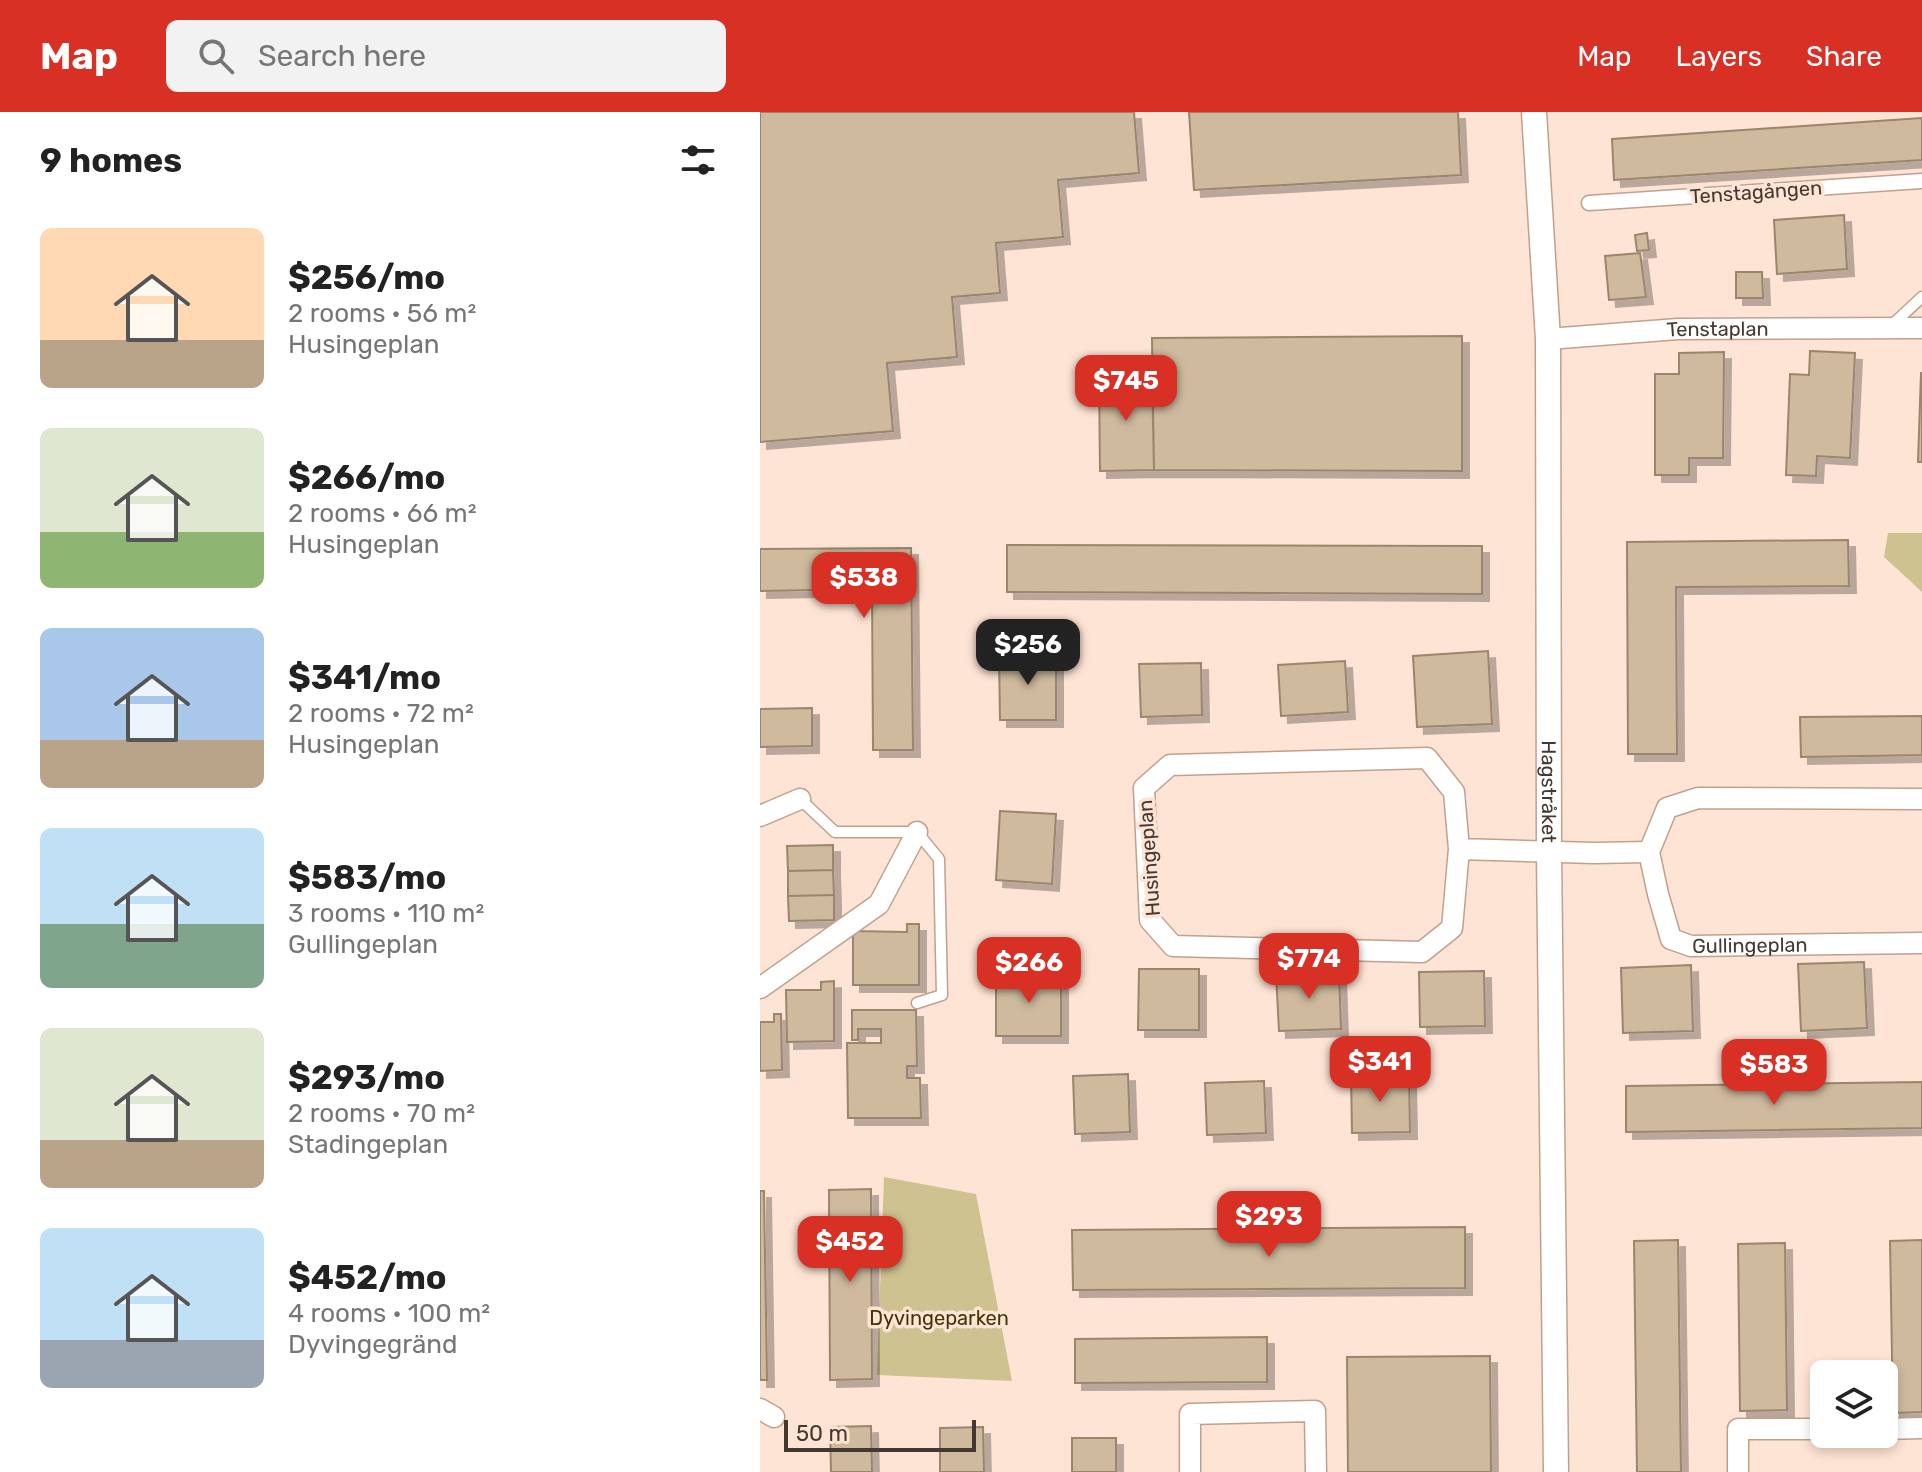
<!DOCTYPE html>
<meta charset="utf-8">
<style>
:root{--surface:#fff;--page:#f2f2f2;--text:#222;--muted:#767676;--accent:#d93025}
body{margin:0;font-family:Rubik,sans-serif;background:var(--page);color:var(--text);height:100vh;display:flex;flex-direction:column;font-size:30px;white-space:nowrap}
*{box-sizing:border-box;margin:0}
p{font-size:26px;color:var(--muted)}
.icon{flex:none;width:44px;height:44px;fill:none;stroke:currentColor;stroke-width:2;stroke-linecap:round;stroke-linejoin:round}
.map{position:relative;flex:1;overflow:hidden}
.details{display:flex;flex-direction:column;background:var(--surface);width:760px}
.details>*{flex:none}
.controls{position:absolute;left:1050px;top:1248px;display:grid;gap:16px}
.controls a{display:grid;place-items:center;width:88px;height:88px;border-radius:12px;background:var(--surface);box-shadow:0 4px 12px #0003;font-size:40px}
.scale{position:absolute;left:24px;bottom:20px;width:192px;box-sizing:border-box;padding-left:8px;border:4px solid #453830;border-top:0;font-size:22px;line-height:28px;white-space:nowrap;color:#453830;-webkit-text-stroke:6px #fee4d4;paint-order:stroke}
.price{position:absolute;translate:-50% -68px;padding:0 18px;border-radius:16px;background:var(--accent);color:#fff;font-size:26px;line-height:52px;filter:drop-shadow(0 2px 4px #0008)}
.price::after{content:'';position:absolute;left:50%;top:48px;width:24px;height:18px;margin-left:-12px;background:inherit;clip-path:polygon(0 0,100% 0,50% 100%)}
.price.current{background:#222;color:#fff}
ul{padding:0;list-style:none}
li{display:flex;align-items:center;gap:24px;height:200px;padding:0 40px}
li span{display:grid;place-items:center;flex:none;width:224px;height:160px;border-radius:12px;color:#555}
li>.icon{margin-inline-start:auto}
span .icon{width:96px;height:96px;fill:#fffc;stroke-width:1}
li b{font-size:34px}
h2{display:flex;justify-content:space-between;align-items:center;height:96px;padding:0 40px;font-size:34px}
header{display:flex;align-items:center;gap:48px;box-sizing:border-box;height:112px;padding:0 40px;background:var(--accent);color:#fff}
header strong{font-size:38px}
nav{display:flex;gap:44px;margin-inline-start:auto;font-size:28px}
.search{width:560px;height:72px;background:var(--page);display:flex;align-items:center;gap:20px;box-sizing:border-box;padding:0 28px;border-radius:12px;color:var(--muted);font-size:30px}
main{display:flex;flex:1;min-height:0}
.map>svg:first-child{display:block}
</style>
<header>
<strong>Map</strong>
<div class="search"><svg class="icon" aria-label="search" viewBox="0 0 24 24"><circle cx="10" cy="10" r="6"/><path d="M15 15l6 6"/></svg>Search here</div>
<nav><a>Map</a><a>Layers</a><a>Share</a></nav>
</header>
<main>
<section class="details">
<h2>9 homes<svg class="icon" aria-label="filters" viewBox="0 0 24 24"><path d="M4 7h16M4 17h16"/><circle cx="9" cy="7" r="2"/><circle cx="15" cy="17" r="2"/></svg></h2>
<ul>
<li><span style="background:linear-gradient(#ffd9b3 70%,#b9a48a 0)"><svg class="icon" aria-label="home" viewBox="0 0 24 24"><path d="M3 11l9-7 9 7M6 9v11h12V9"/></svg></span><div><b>$256/mo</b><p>2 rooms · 56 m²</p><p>Husingeplan</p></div></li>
<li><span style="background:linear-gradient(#dfe7d0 65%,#8fb573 0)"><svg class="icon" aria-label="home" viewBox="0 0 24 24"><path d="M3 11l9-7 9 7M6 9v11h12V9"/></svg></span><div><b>$266/mo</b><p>2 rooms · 66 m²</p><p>Husingeplan</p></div></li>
<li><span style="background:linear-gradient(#a9c7e8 70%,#b9a48a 0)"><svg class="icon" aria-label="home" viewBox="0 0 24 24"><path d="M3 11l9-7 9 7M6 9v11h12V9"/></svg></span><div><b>$341/mo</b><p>2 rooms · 72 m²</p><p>Husingeplan</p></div></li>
<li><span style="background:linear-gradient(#bfe0f5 60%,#7fa58c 0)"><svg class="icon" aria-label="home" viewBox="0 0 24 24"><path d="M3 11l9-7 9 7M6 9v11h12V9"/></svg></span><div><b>$583/mo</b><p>3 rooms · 110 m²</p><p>Gullingeplan</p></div></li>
<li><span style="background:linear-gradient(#dfe7d0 70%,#b9a48a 0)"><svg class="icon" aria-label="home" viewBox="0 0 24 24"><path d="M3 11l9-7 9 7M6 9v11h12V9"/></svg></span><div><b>$293/mo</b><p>2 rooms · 70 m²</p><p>Stadingeplan</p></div></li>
<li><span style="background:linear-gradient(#bfe0f5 70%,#9aa5b1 0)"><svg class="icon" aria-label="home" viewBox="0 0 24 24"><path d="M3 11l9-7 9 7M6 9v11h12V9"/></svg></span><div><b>$452/mo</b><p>4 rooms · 100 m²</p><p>Dyvingegränd</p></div></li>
</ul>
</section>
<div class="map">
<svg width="1162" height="1360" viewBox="0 0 1162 1360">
<defs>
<filter id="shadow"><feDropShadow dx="7" dy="7" stdDeviation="0" flood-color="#0004"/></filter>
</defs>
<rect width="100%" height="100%" fill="#fee4d4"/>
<path fill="#cfc291" d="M 1128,421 L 1162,421 L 1162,480 L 1124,445 Z
M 124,1065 L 216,1082 L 252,1269 L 117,1263 Z"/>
<path fill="#cfba9e" stroke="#9a866c" stroke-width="2" filter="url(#shadow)" d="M 0,0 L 374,0 L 379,61 L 298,68 L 303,125 L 236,131 L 240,181 L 192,185 L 197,245 L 127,251 L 133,319 L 0,330 Z
M 429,0 L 698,0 L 701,63 L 434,78 Z
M 1162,6 L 1162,48 L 854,68 L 852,27 Z
M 1084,103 L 1087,157 L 1017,162 L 1014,108 Z
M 887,121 L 889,138 L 877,139 L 875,123 Z
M 880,141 L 886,185 L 849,188 L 845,144 Z
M 976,160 L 1002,160 L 1003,186 L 976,186 Z
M 702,224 L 702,359 L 394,358 L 392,226 Z
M 1050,239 L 1095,241 L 1090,346 L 1057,344 L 1056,364 L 1026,363 L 1030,262 L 1049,263 Z
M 964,240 L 963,346 L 929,346 L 929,363 L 895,363 L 895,262 L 919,262 L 919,241 Z
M 1161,261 L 1162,261 L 1162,350 L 1158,350 Z
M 339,263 L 392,263 L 394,358 L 340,359 Z
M 1088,428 L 1089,474 L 916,475 L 917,642 L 868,642 L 867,430 Z
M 247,433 L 722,434 L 722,482 L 247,480 Z
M 151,436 L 153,638 L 113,638 L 112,477 L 0,479 L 0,437 Z
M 728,539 L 732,612 L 657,615 L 653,544 Z
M 296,542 L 296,608 L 240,608 L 239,543 Z
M 585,549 L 588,600 L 521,604 L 518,553 Z
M 441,551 L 442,603 L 381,605 L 379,552 Z
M 52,596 L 52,634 L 0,635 L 0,597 Z
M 1162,604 L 1162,643 L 1041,645 L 1040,605 Z
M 240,699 L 296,702 L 292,772 L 236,768 Z
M 73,733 L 73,758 L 28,759 L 27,734 Z
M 73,758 L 74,783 L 28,784 L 28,759 Z
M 74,783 L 74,808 L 29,809 L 28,784 Z
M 147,812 L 159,812 L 159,873 L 93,873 L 93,819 L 147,820 Z
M 1104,850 L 1107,916 L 1041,919 L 1038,852 Z
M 931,853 L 933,919 L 863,921 L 861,856 Z
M 379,857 L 439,857 L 439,918 L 378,918 Z
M 724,859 L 725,914 L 660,915 L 659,860 Z
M 579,860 L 581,917 L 519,919 L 516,862 Z
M 301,862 L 301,924 L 236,924 L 236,863 Z
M 74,869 L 74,929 L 27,930 L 26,878 L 61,878 L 61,870 Z
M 92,898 L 156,898 L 157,954 L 147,954 L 147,966 L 160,966 L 161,1006 L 88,1006 L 87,931 L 121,931 L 121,917 L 98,917 L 98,928 L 92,928 Z
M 14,902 L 21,902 L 22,958 L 0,959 L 0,910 L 14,910 Z
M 368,962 L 370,1020 L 315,1022 L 313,964 Z
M 649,963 L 650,1020 L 592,1021 L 591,964 Z
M 504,969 L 506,1021 L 447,1023 L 445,971 Z
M 1162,970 L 1162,1016 L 866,1020 L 866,974 Z
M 111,1077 L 112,1267 L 70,1268 L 69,1078 Z
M 0,1079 L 4,1079 L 7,1268 L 0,1268 Z
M 705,1115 L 705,1176 L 313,1178 L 312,1118 Z
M 918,1128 L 921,1360 L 877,1360 L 874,1129 Z
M 1162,1128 L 1162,1300 L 1133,1301 L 1130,1129 Z
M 1025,1131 L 1027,1298 L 980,1299 L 978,1132 Z
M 507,1225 L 507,1270 L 315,1271 L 315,1227 Z
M 730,1244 L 731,1360 L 588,1360 L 587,1245 Z
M 111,1314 L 112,1360 L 71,1360 L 70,1315 Z
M 223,1315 L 224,1360 L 180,1360 L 180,1316 Z
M 312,1326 L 356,1326 L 356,1360 L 312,1360 Z"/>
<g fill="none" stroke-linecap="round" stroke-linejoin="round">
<defs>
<path id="service" d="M 1131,214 L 1162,185
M 40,687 L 75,720 L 157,720 L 179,747 L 182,883 L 157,891"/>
<path id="pedestrian" d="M 829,91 L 1162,69"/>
<g id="minor">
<path id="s1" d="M 788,227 L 918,217 L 1162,216"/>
<path id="s2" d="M 1162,687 L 938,686 L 907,696 L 889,740 L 898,782 L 911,827 L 931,834 L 1162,831"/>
<path d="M 0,704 L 40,687"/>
<path d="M 699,737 L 692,816 L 662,840 L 413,834 L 390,808 L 384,676 L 410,653 L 667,646 L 694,680 L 699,737 L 834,741 L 889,740"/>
<path d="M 0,876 L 119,792 L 157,720"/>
<path d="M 0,1297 L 14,1305"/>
<path d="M 1124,1317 L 1162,1316"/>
<path d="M 430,1360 L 430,1302 L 555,1299 L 556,1360"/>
<path d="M 978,1360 L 978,1317 L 1064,1317"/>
</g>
<g id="tertiary">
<path id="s3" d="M 774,0 L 788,227 L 789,739 L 796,1360"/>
</g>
</defs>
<use href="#service" stroke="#bfa18e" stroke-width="13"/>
<use href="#pedestrian" stroke="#bfa18e" stroke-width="17"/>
<use href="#minor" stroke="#bfa18e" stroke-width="23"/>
<use href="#tertiary" stroke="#bfa18e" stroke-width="27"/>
<use href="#service" stroke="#fff" stroke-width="10"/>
<use href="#pedestrian" stroke="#fff" stroke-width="14"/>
<use href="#minor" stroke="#fff" stroke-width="20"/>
<use href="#tertiary" stroke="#fff" stroke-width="24"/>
</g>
<g text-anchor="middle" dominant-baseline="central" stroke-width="7" stroke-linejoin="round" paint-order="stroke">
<g font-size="20" fill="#453830" stroke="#fee4d4">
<text transform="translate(996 80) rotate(-4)">Tenstagången</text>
<text stroke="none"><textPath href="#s1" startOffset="170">Tenstaplan</textPath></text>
<text stroke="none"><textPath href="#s3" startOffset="680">Hagstråket</textPath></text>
<text transform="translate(389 746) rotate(-94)">Husingeplan</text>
<text stroke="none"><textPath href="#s2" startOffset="474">Gullingeplan</textPath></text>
</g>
<g font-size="20" fill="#403503" stroke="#fee4d4">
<text x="179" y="1206">Dyvingeparken</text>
</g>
</g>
</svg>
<div class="controls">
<a><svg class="icon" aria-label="layers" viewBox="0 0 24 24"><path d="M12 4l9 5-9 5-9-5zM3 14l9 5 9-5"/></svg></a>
</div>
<div class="scale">50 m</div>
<b class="price" style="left:366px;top:311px">$745</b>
<b class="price" style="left:104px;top:508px">$538</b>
<b class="price current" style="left:268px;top:575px">$256</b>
<b class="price" style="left:549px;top:889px">$774</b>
<b class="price" style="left:269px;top:893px">$266</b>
<b class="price" style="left:620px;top:992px">$341</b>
<b class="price" style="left:1014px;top:995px">$583</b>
<b class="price" style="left:509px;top:1147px">$293</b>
<b class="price" style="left:90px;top:1172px">$452</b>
</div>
</main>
